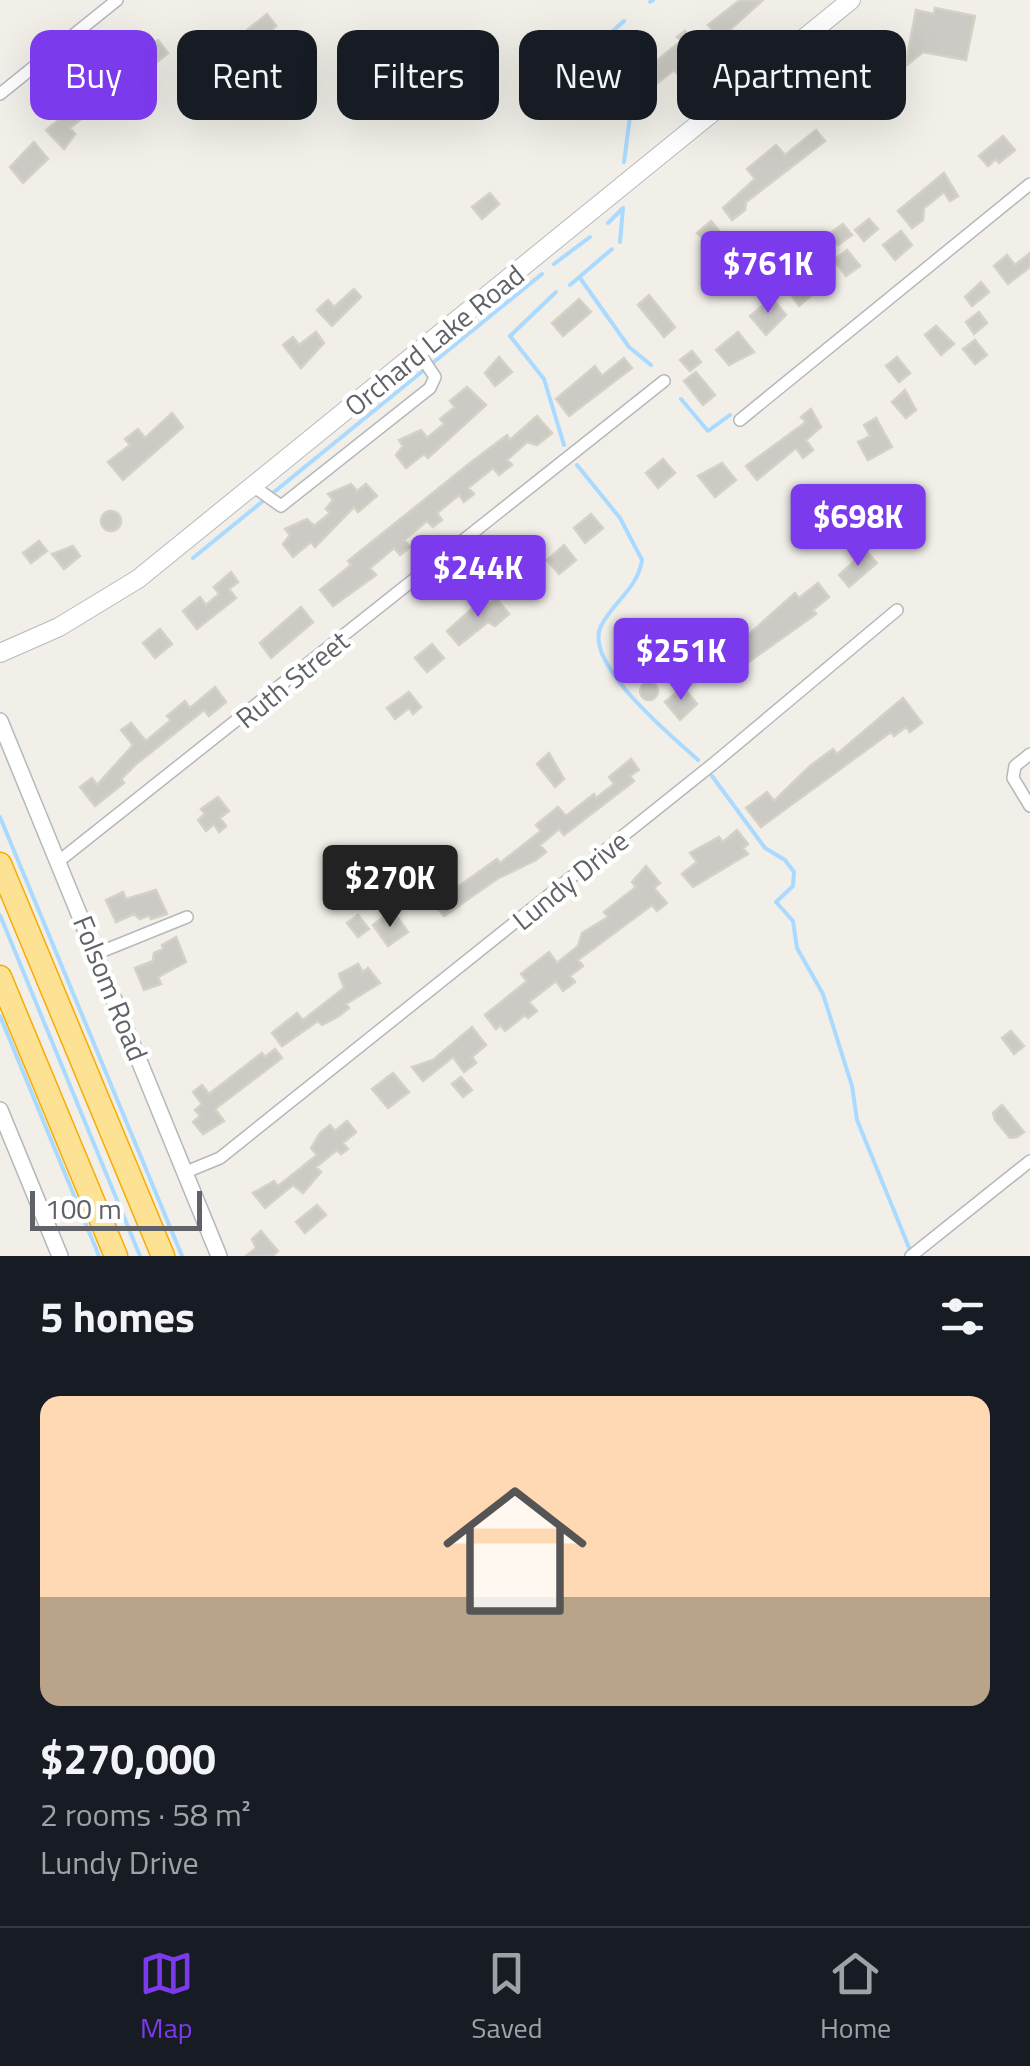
<!DOCTYPE html>
<meta charset="utf-8">
<style>
:root{--surface:#171b24;--page:#242831;--text:#f1f3f6;--muted:#9ea1a6;--line:#363941;--accent:#7c3aed}
body{margin:0;font-family:"Titillium Web",sans-serif;background:var(--page);color:var(--text);height:100vh;display:flex;flex-direction:column;font-size:38px;white-space:nowrap}
*{box-sizing:border-box;margin:0}
p{font-size:32px;color:var(--muted)}
.icon{flex:none;width:55px;height:55px;fill:none;stroke:currentColor;stroke-width:2;stroke-linecap:round;stroke-linejoin:round}
.map{position:relative;height:1256px;overflow:hidden}
.sheet{display:flex;flex-direction:column;background:var(--surface);flex:1}
.sheet>*{flex:none}
.top-card{position:absolute;left:30px;top:30px;width:970px;height:90px;display:flex;gap:20px}
.scale{position:absolute;left:30px;bottom:25px;width:172px;box-sizing:border-box;padding-left:10px;border:5px solid #5f6368;border-top:0;font-size:28px;line-height:35px;white-space:nowrap;color:#5f6368;-webkit-text-stroke:8px #fff;paint-order:stroke}
.price{position:absolute;translate:-50% -85px;padding:0 22px;border-radius:10px;background:var(--accent);color:#fff;font-size:32px;line-height:65px;filter:drop-shadow(0 2px 5px #0008)}
.price::after{content:'';position:absolute;left:50%;top:60px;width:30px;height:22px;margin-left:-15px;background:inherit;clip-path:polygon(0 0,100% 0,50% 100%)}
.price.active{background:#222;color:#fff}
ul{padding:0;list-style:none}
li{display:grid;align-content:center;gap:20px;height:530px;padding:0 40px}
li span{display:grid;place-items:center;height:310px;border-radius:20px;color:#555}
li>.icon{margin-inline-start:auto}
span .icon{width:180px;height:180px;fill:#fffc;stroke-width:1}
li b{font-size:42px}
h2{display:flex;justify-content:space-between;align-items:center;height:120px;padding:0 40px;font-size:42px}
.chip{padding:0 35px;border-radius:20px;background:var(--surface);box-shadow:0 10px 40px #0002;font-size:35px;line-height:90px}
.chip.active{background:var(--accent);color:#fff}
.tab-bar{display:flex;justify-content:space-around;align-items:center;height:140px;border-top:2px solid var(--line);background:var(--surface);font-size:28px;color:var(--muted)}
.tab-bar a{display:grid;justify-items:center;gap:5px}
.tab-bar .active{color:var(--accent)}
.map>svg:first-child{display:block}
</style>
<div class="map">
<svg width="1030" height="1256" viewBox="0 0 1030 1256">
<rect width="100%" height="100%" fill="#f1efe8"/>
<g fill="none" stroke-linecap="round" stroke-linejoin="round">
<path stroke="#aadaff" stroke-width="4" d="M 650,2 L 653,0
M 624,162 L 632,101 L 604,53 L 604,39 L 624,21
M 608,223 L 623,208
M 620,242 L 623,208
M 554,264 L 590,237
M 580,278 L 629,347 L 651,365
M 570,285 L 612,249
M 556,292 L 510,336 L 544,379 L 564,445
M 681,399 L 708,431 L 730,415
M 577,465 L 620,518 L 642,560 C 638,588 613,602 601,626 C 582,663 674,738 698,760
M 193,558 L 542,274
M 712,776 L 765,848 L 785,860 L 794,872 L 793,886 L 776,902 L 793,921 L 797,948 L 823,994 L 852,1086 L 857,1120 L 910,1250
M 0,817 L 182,1256
M 0,915 L 140,1256
M 0,1016 L 99,1256"/>
</g>
<path fill="#cccac5" stroke="#d6d1c6" stroke-width="2.5" d="M 740,0 L 763,0 L 720,39 L 708,25 Z
M 935,8 L 975,16 L 966,60 L 923,52 L 864,99 L 847,79 L 885,47 L 893,48 L 906,63 L 916,10 L 934,14 Z
M 267,14 L 276,26 L 250,47 L 241,35 Z
M 685,31 L 704,51 L 677,73 L 674,70 L 655,85 L 652,81 L 637,90 L 627,77 L 632,72 L 630,69 L 650,58 L 654,63 L 681,41 L 677,37 Z
M 205,32 L 214,43 L 191,61 L 182,50 Z
M 158,40 L 168,53 L 143,74 L 129,56 Z
M 120,76 L 127,86 L 106,102 L 95,87 Z
M 589,76 L 596,84 L 584,94 L 592,104 L 576,117 L 553,88 L 563,81 L 568,88 L 577,85 Z
M 72,109 L 81,119 L 70,128 L 75,134 L 64,149 L 46,130 Z
M 816,130 L 825,141 L 746,202 L 745,210 L 732,220 L 723,208 L 755,179 L 747,169 L 776,145 L 785,155 Z
M 1003,136 L 1015,150 L 999,163 L 996,159 L 988,166 L 979,156 Z
M 34,142 L 48,159 L 23,183 L 10,167 Z
M 944,173 L 958,196 L 950,201 L 944,192 L 924,208 L 923,220 L 912,228 L 898,211 Z
M 490,193 L 499,204 L 482,219 L 472,207 Z
M 869,219 L 878,229 L 864,241 L 855,230 Z
M 711,221 L 730,244 L 720,253 L 697,233 Z
M 843,224 L 852,235 L 838,245 L 829,234 Z
M 901,231 L 912,245 L 895,260 L 883,245 Z
M 847,250 L 860,266 L 846,276 L 834,260 Z
M 1030,253 L 1030,267 L 1008,284 L 994,266 L 1007,255 L 1015,265 Z
M 812,274 L 821,287 L 799,306 L 788,290 Z
M 981,282 L 989,292 L 972,306 L 965,297 Z
M 354,289 L 361,297 L 332,326 L 317,310 L 328,300 L 334,307 Z
M 649,295 L 675,327 L 664,337 L 638,305 Z
M 772,298 L 786,315 L 766,335 L 750,316 Z
M 579,299 L 591,312 L 563,336 L 552,323 Z
M 979,312 L 987,323 L 974,334 L 966,322 Z
M 936,326 L 954,344 L 941,355 L 925,335 Z
M 316,332 L 324,343 L 301,368 L 283,345 L 293,337 L 299,345 Z
M 738,332 L 754,352 L 729,365 L 716,350 Z
M 975,340 L 987,355 L 975,364 L 963,349 Z
M 692,351 L 701,362 L 690,371 L 680,360 Z
M 499,357 L 512,372 L 495,386 L 485,373 Z
M 897,357 L 910,373 L 899,382 L 886,366 Z
M 624,358 L 632,368 L 569,416 L 556,399 L 595,366 L 602,376 Z
M 696,372 L 715,395 L 703,405 L 684,381 Z
M 467,387 L 486,405 L 428,458 L 424,454 L 406,468 L 396,455 L 403,446 L 399,440 L 421,430 L 427,438 L 444,424 L 440,419 L 455,407 L 450,401 Z
M 905,390 L 916,410 L 906,418 L 892,402 Z
M 811,409 L 821,427 L 806,440 L 813,450 L 803,458 L 796,448 L 757,480 L 746,466 L 806,422 L 801,417 Z
M 172,413 L 183,427 L 123,480 L 108,462 L 130,445 L 125,439 L 138,429 L 145,438 Z
M 537,416 L 552,433 L 537,445 L 527,442 L 507,460 L 512,465 L 499,475 L 493,468 L 468,488 L 474,494 L 464,502 L 459,495 L 437,513 L 442,520 L 433,527 L 427,521 L 404,540 L 410,547 L 400,555 L 394,548 L 370,568 L 376,575 L 333,606 L 320,590 L 351,565 L 348,561 L 470,463 L 507,435 L 510,440 Z
M 876,418 L 892,447 L 868,460 L 858,442 L 870,436 L 864,425 Z
M 663,459 L 675,473 L 658,488 L 646,473 Z
M 722,463 L 736,480 L 715,497 L 698,476 Z
M 351,484 L 357,491 L 366,484 L 377,496 L 358,512 L 354,507 L 315,547 L 311,542 L 293,557 L 283,544 L 290,535 L 285,529 L 307,519 L 314,526 L 330,513 L 326,509 L 333,500 L 328,494 Z
M101 521a10 10 0 1 1 20 0a10 10 0 1 1-20 0Z
M 591,514 L 603,528 L 585,543 L 574,528 Z
M 39,541 L 47,551 L 31,563 L 23,553 Z
M 564,545 L 576,560 L 559,574 L 547,560 Z
M 73,546 L 80,556 L 64,569 L 52,554 Z
M 866,551 L 877,563 L 849,587 L 839,575 Z
M 526,567 L 538,581 L 520,596 L 509,581 Z
M 231,572 L 238,582 L 229,589 L 236,598 L 197,629 L 183,611 L 200,597 L 206,605 L 219,594 L 214,587 Z
M 818,583 L 829,597 L 813,610 L 816,614 L 740,668 L 728,653 L 795,593 L 799,598 Z
M 484,598 L 489,604 L 496,598 L 509,614 L 495,626 L 488,622 L 459,645 L 447,631 Z
M 301,607 L 313,622 L 271,658 L 260,643 Z
M 160,629 L 172,644 L 155,658 L 143,643 Z
M 432,644 L 444,658 L 427,672 L 415,658 Z
M640 691a9 9 0 1 1 18 0a9 9 0 1 1-18 0Z
M 215,687 L 226,702 L 209,716 L 204,710 L 179,730 L 135,765 L 121,779 L 124,783 L 95,806 L 80,787 L 92,778 L 97,785 L 133,745 L 121,730 L 131,723 L 146,741 L 171,720 L 167,716 L 185,701 L 190,708 Z
M 683,687 L 697,704 L 680,720 L 665,702 Z
M 409,692 L 421,707 L 413,714 L 409,708 L 395,719 L 387,708 Z
M 903,698 L 922,723 L 910,732 L 906,727 L 894,736 L 891,732 L 761,827 L 746,808 L 767,792 L 774,801 L 810,766 L 833,749 L 837,754 Z
M 549,753 L 564,779 L 555,787 L 537,764 Z
M 631,759 L 639,770 L 630,776 L 634,781 L 564,835 L 559,829 L 540,845 L 546,852 L 536,860 L 497,879 L 444,916 L 434,904 L 497,859 L 500,863 L 541,831 L 536,825 L 558,807 L 566,816 L 594,794 L 596,798 L 614,784 L 609,777 Z
M 218,797 L 229,811 L 220,818 L 226,826 L 219,832 L 214,824 L 206,831 L 198,820 L 205,814 L 201,809 Z
M 737,830 L 748,844 L 743,848 L 748,854 L 693,887 L 682,874 L 697,862 L 690,853 L 719,837 L 723,842 Z
M 646,866 L 660,883 L 654,888 L 667,903 L 657,911 L 652,905 L 578,960 L 583,966 L 570,976 L 575,982 L 563,991 L 556,981 L 529,1002 L 537,1011 L 528,1018 L 525,1015 L 505,1031 L 500,1025 L 496,1029 L 485,1015 L 527,981 L 521,974 L 549,952 L 557,963 L 578,946 L 582,933 L 608,917 L 604,912 L 636,887 L 632,882 Z
M 156,890 L 167,914 L 151,919 L 149,915 L 140,919 L 134,914 L 116,922 L 106,900 L 123,892 L 126,899 Z
M 358,915 L 369,929 L 358,937 L 347,923 Z
M 385,916 L 391,924 L 398,918 L 408,932 L 388,946 L 373,925 Z
M 176,937 L 186,962 L 158,977 L 161,984 L 144,990 L 135,968 L 153,961 L 154,953 L 163,949 L 162,945 Z
M 358,964 L 363,972 L 368,968 L 380,983 L 346,1004 L 349,1008 L 339,1016 L 322,1025 L 318,1021 L 282,1046 L 272,1033 L 297,1013 L 303,1020 L 344,988 L 339,974 Z
M 472,1027 L 486,1045 L 472,1057 L 476,1063 L 464,1072 L 453,1057 L 423,1081 L 412,1067 L 433,1060 Z
M 1011,1031 L 1024,1046 L 1014,1054 L 1002,1038 Z
M 275,1049 L 282,1058 L 215,1109 L 224,1121 L 203,1134 L 193,1122 L 200,1116 L 195,1110 L 202,1104 L 193,1092 L 202,1085 L 209,1094 L 262,1053 L 265,1057 Z
M 393,1073 L 409,1092 L 388,1108 L 372,1089 Z
M 461,1077 L 472,1090 L 463,1097 L 452,1084 Z
M 1002,1105 L 1024,1132 L 1017,1137 L 1010,1138 L 995,1120 L 993,1113 Z
M 347,1121 L 356,1132 L 343,1143 L 348,1149 L 341,1154 L 337,1150 L 316,1167 L 321,1172 L 303,1193 L 293,1185 L 265,1208 L 253,1193 L 274,1181 L 278,1186 L 317,1155 L 311,1148 L 320,1133 L 330,1125 L 335,1131 Z
M 317,1205 L 326,1215 L 305,1233 L 296,1222 Z
M 261,1231 L 278,1251 L 272,1256 L 246,1256 L 256,1248 L 252,1239 Z"/>
<g fill="none" stroke-linecap="round" stroke-linejoin="round">
<defs>
<path id="minor" d="M 0,94 L 117,0
M 740,420 L 1030,184
M 253,486 L 281,506 L 430,388 L 435,377 L 419,353
M 1030,754 L 1015,766 L 1013,778 L 1030,806
M 59,861 L 664,381
M 98,953 L 187,917
M 186,1172 L 220,1158 L 713,764 L 897,610
M 911,1256 L 1030,1161"/>
<path id="tertiary" d="M 0,721 L 219,1256
M 0,1110 L 60,1256"/>
<path id="secondary" d="M 0,653 L 59,627 L 138,579 L 851,0"/>
<path id="motorway" d="M 0,864 L 163,1256
M 0,977 L 116,1256"/>
</defs>
<use href="#minor" stroke="#b5b8bc" stroke-width="14"/>
<use href="#tertiary" stroke="#b5b8bc" stroke-width="18"/>
<use href="#secondary" stroke="#b6babf" stroke-width="20"/>
<use href="#motorway" stroke="#f9ab00" stroke-width="25"/>
<use href="#minor" stroke="#fff" stroke-width="11"/>
<use href="#tertiary" stroke="#fff" stroke-width="15"/>
<use href="#secondary" stroke="#fff" stroke-width="18"/>
<use href="#motorway" stroke="#fde293" stroke-width="22"/>
</g>
<g text-anchor="middle" dominant-baseline="central" stroke-width="9" stroke-linejoin="round" paint-order="stroke">
<g font-size="28" fill="#5f6368" stroke="#fff">
<text transform="translate(434 340) rotate(-39)">Orchard Lake Road</text>
<text transform="translate(292 679) rotate(-39)">Ruth Street</text>
<text transform="translate(570 880) rotate(-39)">Lundy Drive</text>
<text transform="translate(111 988) rotate(68)">Folsom Road</text>
</g>
</g>
</svg>
<div class="scale">100 m</div>
<b class="price" style="left:768px;top:316px">$761K</b>
<b class="price" style="left:858px;top:569px">$698K</b>
<b class="price" style="left:478px;top:620px">$244K</b>
<b class="price" style="left:681px;top:703px">$251K</b>
<b class="price active" style="left:390px;top:930px">$270K</b>
<div class="top-card">
<a class="chip active">Buy</a>
<a class="chip">Rent</a>
<a class="chip">Filters</a>
<a class="chip">New</a>
<a class="chip">Apartment</a>
</div>
</div>
<section class="sheet">
<h2>5 homes<svg class="icon" aria-label="filters" viewBox="0 0 24 24"><path d="M4 7h16M4 17h16"/><circle cx="9" cy="7" r="2"/><circle cx="15" cy="17" r="2"/></svg></h2>
<ul>
<li><span style="background:linear-gradient(#ffd9b3 65%,#b9a48a 0)"><svg class="icon" aria-label="home" viewBox="0 0 24 24"><path d="M3 11l9-7 9 7M6 9v11h12V9"/></svg></span><div><b>$270,000</b><p>2 rooms · 58 m²</p><p>Lundy Drive</p></div></li>
</ul>
</section>
<nav class="tab-bar">
<a class="active"><svg class="icon" aria-label="map" viewBox="0 0 24 24"><path d="M3 6l6-2 6 2 6-2v14l-6 2-6-2-6 2zM9 4v14M15 6v14"/></svg>Map</a>
<a><svg class="icon" aria-label="saved" viewBox="0 0 24 24"><path d="M7 4h10v16l-5-4-5 4z"/></svg>Saved</a>
<a><svg class="icon" aria-label="home" viewBox="0 0 24 24"><path d="M3 11l9-7 9 7M6 9v11h12V9"/></svg>Home</a>
</nav>
